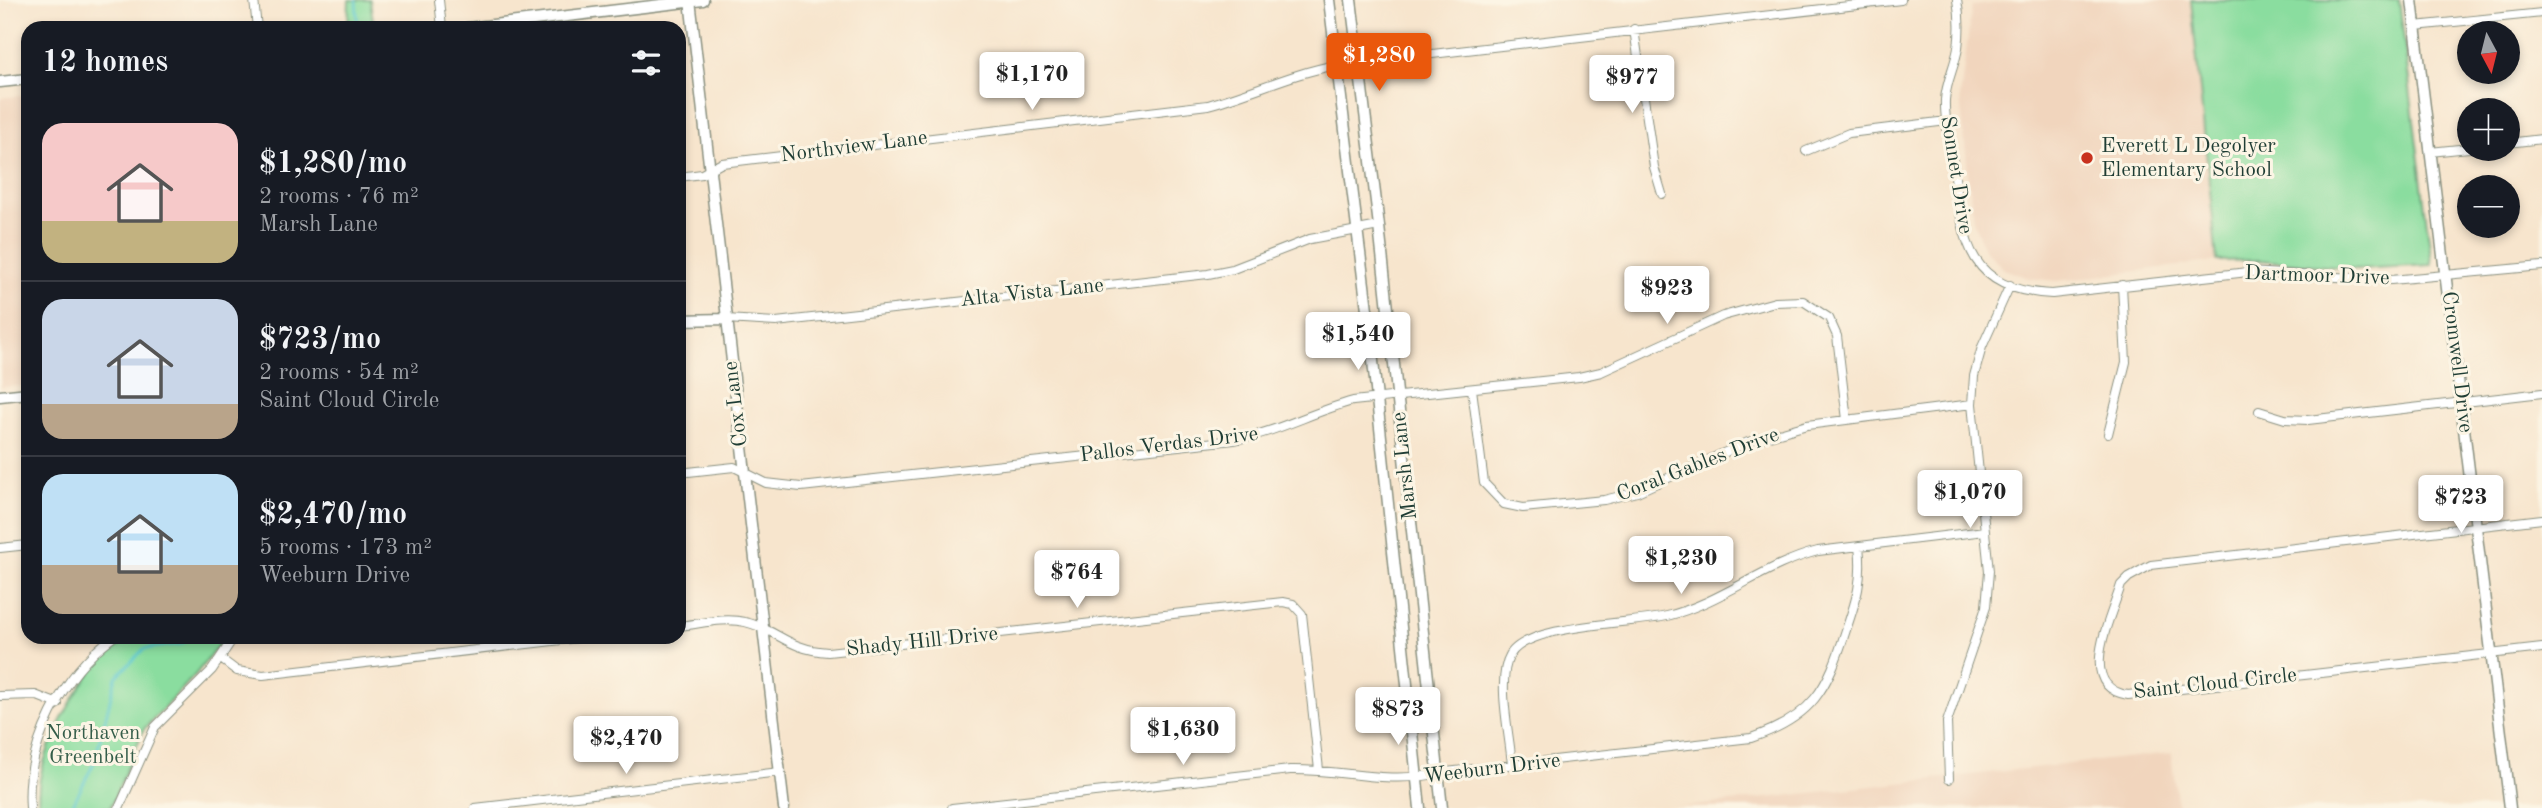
<!DOCTYPE html>
<meta charset="utf-8">
<style>
:root{--surface:#171b24;--page:#20242c;--text:#f1f3f6;--muted:#9ea1a6;--line:#363941;--accent:#ea580c}
body{margin:0;font-family:"Old Standard TT",serif;background:var(--page);color:var(--text);height:100vh;display:flex;flex-direction:column;font-size:26px;white-space:nowrap}
*{box-sizing:border-box;margin:0}
p{font-size:23px;color:var(--muted)}
.icon{flex:none;width:38px;height:38px;fill:none;stroke:currentColor;stroke-width:2;stroke-linecap:round;stroke-linejoin:round}
.map{position:relative;flex:1;overflow:hidden}
.side{position:absolute;left:21px;top:21px;width:665px;height:623px;display:flex;flex-direction:column;background:var(--surface);border-radius:21px;box-shadow:0 4px 10px #0003}
.side>*{flex:none}
.needle{width:46px;rotate:173deg}
.fabs{position:absolute;left:2457px;top:21px;display:grid;gap:14px}
.fabs a{display:grid;place-items:center;width:63px;height:63px;border-radius:50%;background:var(--surface);box-shadow:0 4px 10px #0003;font-size:35px}
.price{position:absolute;translate:-50% -60px;padding:0 16px;border-radius:7px;background:#fff;color:#222;font-size:23px;line-height:46px;filter:drop-shadow(0 2px 4px #0008)}
.price::after{content:'';position:absolute;left:50%;top:42px;width:21px;height:16px;margin-left:-10px;background:inherit;clip-path:polygon(0 0,100% 0,50% 100%)}
.price.active{background:var(--accent);color:#fff}
ul{padding:0;list-style:none}
li{display:flex;align-items:center;gap:21px;height:175px;padding:0 21px}
li+li{border-top:2px solid var(--line)}
li span{display:grid;place-items:center;flex:none;width:196px;height:140px;border-radius:21px;color:#555}
li>.icon{margin-inline-start:auto}
span .icon{width:84px;height:84px;fill:#fffc;stroke-width:1}
li b{font-size:30px}
h2{display:flex;justify-content:space-between;align-items:center;height:84px;padding:0 21px;font-size:30px}
.map>svg:first-child{display:block}
</style>
<div class="map">
<svg width="2542" height="808" viewBox="0 0 2542 808">
<rect width="100%" height="100%" fill="#fcf5e5"/>
<filter id="ink" filterUnits="userSpaceOnUse"><feTurbulence type="fractalNoise" baseFrequency=".0143" numOctaves="2"/><feDisplacementMap in="SourceGraphic" scale="14" xChannelSelector="R" yChannelSelector="G"/><feConvolveMatrix kernelMatrix="1 2 1 2 8 2 1 2 1" color-interpolation-filters="sRGB"/></filter>
<filter id="wash" filterUnits="userSpaceOnUse"><feTurbulence type="fractalNoise" baseFrequency=".00686" numOctaves="4" result="noise"/><feDisplacementMap in="SourceGraphic" scale="28" xChannelSelector="R" yChannelSelector="G"/><feGaussianBlur stdDeviation="1.57" result="paint"/><feColorMatrix in="noise" values="0 0 0 0 0 0 0 0 0 0 0 0 0 0 0 0 0 1.4 0 .05"/><feComposite in="paint" operator="in"/></filter>
<g filter="url(#wash)">
<rect width="100%" height="100%" fill="#f7e5cd"/>
<path fill="#f1d5bd" d="M 2024,0 L 2191,0 L 2217,261 L 2058,281 L 2029,278 L 2004,269 L 1984,249 L 1973,220 L 1960,97 L 1972,6 Z
M 28,95 L 28,386 L 0,387 L 0,98 Z
M 2171,753 L 2178,808 L 1676,808 L 2033,768 Z"/>
<path fill="#8add9f" stroke="#548d6a" stroke-width="2" d="M 349,0 L 370,0 L 374,28 L 348,28 Z
M 2191,0 L 2399,0 L 2432,265 L 2356,269 L 2259,260 L 2217,261 Z
M 130,637 L 225,637 L 195,675 L 144,729 L 110,808 L 39,808 C 33,764 67,704 93,669 C 103,657 118,647 130,637 Z"/>
<g fill="none" stroke-linecap="round" stroke-linejoin="round">
<path stroke="#5cc8d3" stroke-width="2.5" d="M 356,0 L 358,28
M 71,808 L 94,763 L 116,677 L 144,649 L 182,644 L 190,637"/>
</g>
</g>
<g filter="url(#ink)">
<g fill="none" stroke-linecap="round" stroke-linejoin="round">
<defs>
<path id="street" d="M 254,0 L 257,28
M 439,0 L 442,28
M 1957,0 C 1960,15 1960,33 1958,48 C 1955,66 1946,82 1945,100 C 1944,122 1951,147 1954,169 C 1963,240 1966,290 2052,294 L 2248,272 L 2391,280 L 2542,266
M 2415,26 L 2542,13
M 1634,29 L 1654,167 L 1662,194
M 2508,143 L 2542,139
M 1806,151 L 1849,133 L 1947,121
M 2430,152 L 2469,148
M 679,177 L 702,174 L 722,163 L 1208,105 C 1252,93 1292,73 1337,65 L 1901,0
M 726,319 L 776,322 L 1208,274 L 1233,269 L 1310,239 L 1379,226
M 1472,389 L 1484,483 L 1504,504 L 1523,508 L 1604,500 L 1637,492 L 1748,442 L 1807,425 L 1972,404
M 2259,411 L 2285,419 L 2308,420 L 2542,393
M 2108,434 L 2126,362 L 2122,285
M 679,473 L 734,467 L 766,483 L 801,487 L 1234,440 C 1275,433 1312,412 1353,401 L 1579,377 L 1601,372 L 1723,316 L 1775,302 L 1803,301 L 1829,318 L 1837,336 L 1847,420
M 2542,519 L 2151,565 L 2129,577 L 2121,585 C 2111,618 2075,687 2128,695 L 2542,648
M 0,548 L 28,545
M 679,626 C 700,624 724,617 745,622 C 777,629 788,650 828,652 L 1283,602 L 1293,604 L 1302,614 L 1319,770
M 221,659 L 237,671 L 263,675 L 587,637
M 0,696 L 35,695 L 58,704
M 1512,765 C 1510,736 1496,679 1510,655 C 1527,624 1632,624 1667,616 C 1721,603 1765,564 1818,551 L 1985,531
M 1949,779 L 1947,722 L 1986,607 L 1989,571 L 1972,404 L 1974,376 L 1982,347 L 2010,285
M 30,808 C 25,745 63,674 113,637
M 119,808 L 155,727 L 212,670 L 234,637
M 475,808 L 780,772
M 952,808 L 1290,770 C 1348,769 1386,786 1446,772 L 1751,738 C 1813,717 1827,690 1846,630 C 1857,598 1863,580 1859,546"/>
<path id="secondary" d="M 690,0 L 784,808
M 1329,0 L 1371,342 L 1420,808
M 1351,0 L 1379,226 L 1442,808
M 2412,0 L 2510,808
M 467,28 L 703,0
M 0,82 L 28,79
M 679,320 L 726,319
M 0,396 L 28,393"/>
</defs>
<use href="#street" stroke="#8b9180" stroke-width="10"/>
<use href="#secondary" stroke="#8b9180" stroke-width="13"/>
<use href="#street" stroke="#fff" stroke-width="8"/>
<use href="#secondary" stroke="#fff" stroke-width="10"/>
</g>
</g>
<circle fill="#c8321e" stroke="#fcf5e5" stroke-width="2.5" cx="2087" cy="158" r="7"/>
<g text-anchor="middle" dominant-baseline="central" stroke-width="6" stroke-linejoin="round" paint-order="stroke">
<g font-size="21" fill="#1f3d34" stroke="#fcf5e5" text-anchor="start">
<text x="2101" y="146">Everett L Degolyer<tspan x="2101" dy="24">Elementary School</tspan></text>
</g>
<g font-size="21" fill="#1f3d34" stroke="#fcf5e5">
<text transform="translate(854 147) rotate(-7)">Northview Lane</text>
<text transform="translate(1956 175) rotate(81)">Sonnet Drive</text>
<text transform="translate(2317 276) rotate(2)">Dartmoor Drive</text>
<text transform="translate(1032 293) rotate(-6)">Alta Vista Lane</text>
<text transform="translate(2457 362) rotate(83)">Cromwell Drive</text>
<text transform="translate(736 404) rotate(-97)">Cox Lane</text>
<text transform="translate(1169 445) rotate(-7)">Pallos Verdas Drive</text>
<text transform="translate(1698 465) rotate(-21)">Coral Gables Drive</text>
<text transform="translate(1405 466) rotate(-96)">Marsh Lane</text>
<text transform="translate(922 642) rotate(-6)">Shady Hill Drive</text>
<text transform="translate(2215 684) rotate(-6)">Saint Cloud Circle</text>
<text transform="translate(1492 769) rotate(-7)">Weeburn Drive</text>
</g>
<g font-size="21" fill="#345d49" stroke="#fcf5e5">
<text x="93" y="733">Northaven<tspan x="93" dy="24">Greenbelt</tspan></text>
</g>
</g>
</svg>
<div class="fabs">
<a><svg class="needle" viewBox="-14 -14 28 28"><path d="M0-13l5 13h-10z" fill="#e53935"/><path d="M0 13l5-13h-10z" fill="#9ea1a6"/></svg></a>
<a>+</a>
<a>−</a>
</div>
<b class="price active" style="left:1379px;top:93px">$1,280</b>
<b class="price" style="left:1032px;top:112px">$1,170</b>
<b class="price" style="left:1632px;top:115px">$977</b>
<b class="price" style="left:1667px;top:326px">$923</b>
<b class="price" style="left:1358px;top:372px">$1,540</b>
<b class="price" style="left:1970px;top:530px">$1,070</b>
<b class="price" style="left:2461px;top:535px">$723</b>
<b class="price" style="left:1681px;top:596px">$1,230</b>
<b class="price" style="left:1077px;top:610px">$764</b>
<b class="price" style="left:1398px;top:747px">$873</b>
<b class="price" style="left:1183px;top:767px">$1,630</b>
<b class="price" style="left:626px;top:776px">$2,470</b>
<section class="side">
<h2>12 homes<svg class="icon" aria-label="filters" viewBox="0 0 24 24"><path d="M4 7h16M4 17h16"/><circle cx="9" cy="7" r="2"/><circle cx="15" cy="17" r="2"/></svg></h2>
<ul>
<li><span style="background:linear-gradient(#f6c9c9 70%,#c2b280 0)"><svg class="icon" aria-label="home" viewBox="0 0 24 24"><path d="M3 11l9-7 9 7M6 9v11h12V9"/></svg></span><div><b>$1,280/mo</b><p>2 rooms · 76 m²</p><p>Marsh Lane</p></div></li>
<li><span style="background:linear-gradient(#c9d6e8 75%,#b9a48a 0)"><svg class="icon" aria-label="home" viewBox="0 0 24 24"><path d="M3 11l9-7 9 7M6 9v11h12V9"/></svg></span><div><b>$723/mo</b><p>2 rooms · 54 m²</p><p>Saint Cloud Circle</p></div></li>
<li><span style="background:linear-gradient(#bfe0f5 65%,#b9a48a 0)"><svg class="icon" aria-label="home" viewBox="0 0 24 24"><path d="M3 11l9-7 9 7M6 9v11h12V9"/></svg></span><div><b>$2,470/mo</b><p>5 rooms · 173 m²</p><p>Weeburn Drive</p></div></li>
</ul>
</section>
</div>
